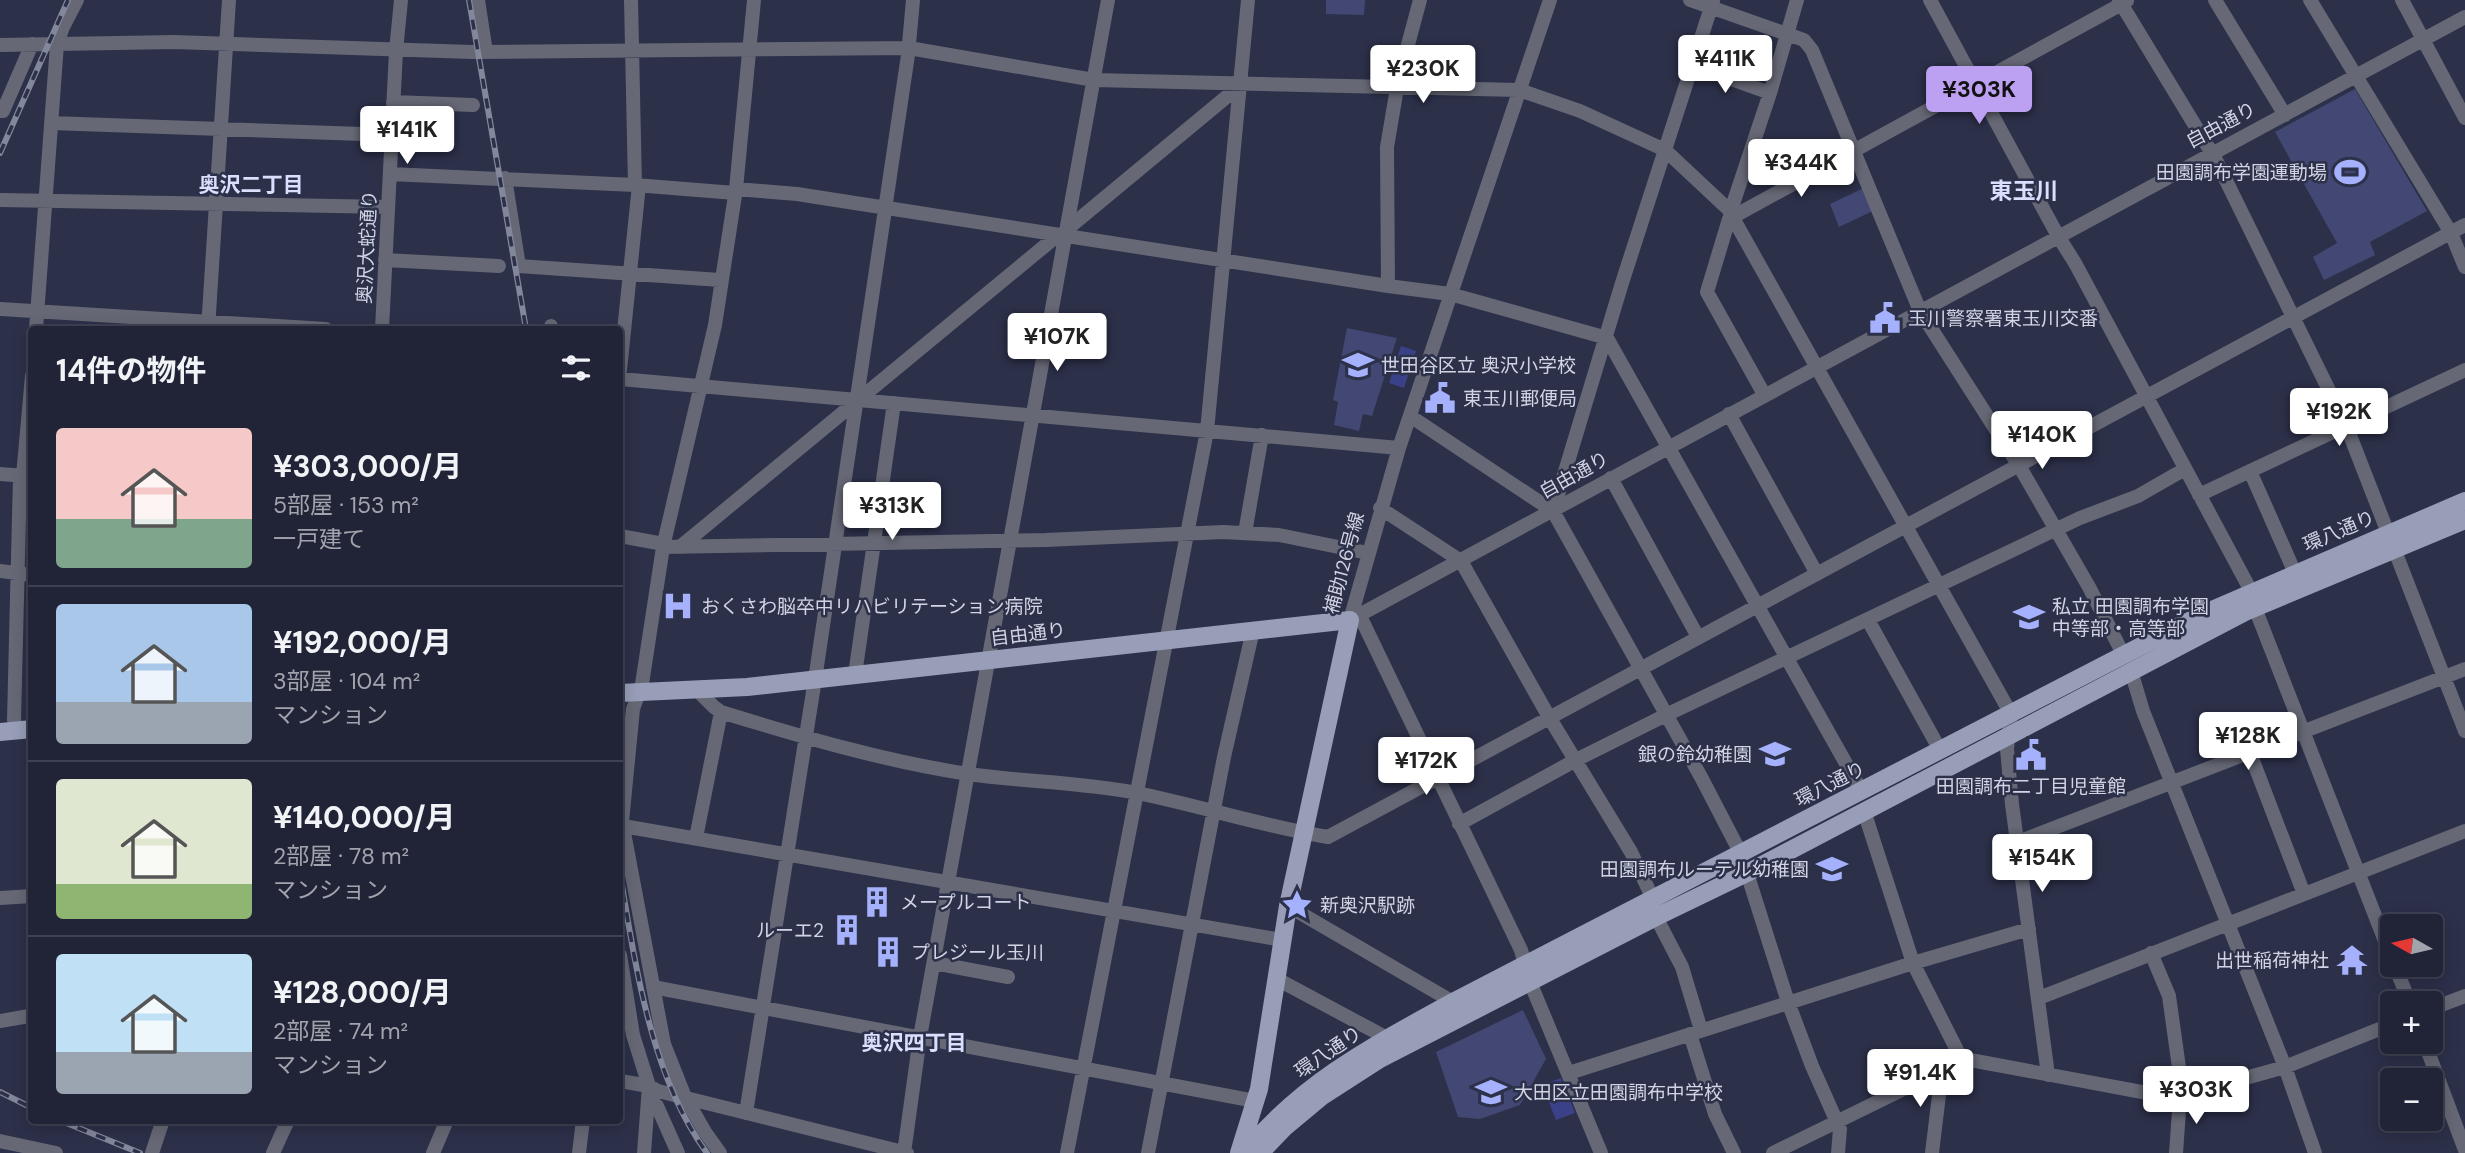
<!DOCTYPE html>
<html lang="ja">
<meta charset="utf-8">
<style>
:root{--surface:#212437;--page:#292c3f;--text:#f1f3f6;--muted:#a2a4ad;--line:#3e4152;--accent:#bca0f2}
body{margin:0;font-family:"DM Sans","Noto Sans JP",sans-serif;background:var(--page);color:var(--text);height:100vh;display:flex;flex-direction:column;font-size:26px;white-space:nowrap}
*{box-sizing:border-box;margin:0}
p{font-size:23px;color:var(--muted)}
.icon{flex:none;width:38px;height:38px;fill:none;stroke:currentColor;stroke-width:2;stroke-linecap:round;stroke-linejoin:round}
.map{position:relative;flex:1;overflow:hidden}
.drawer{position:absolute;left:28px;top:326px;width:595px;height:798px;display:flex;flex-direction:column;background:var(--surface);border-radius:7px;box-shadow:0 4px 18px #0003,0 0 0 2px var(--line)}
.drawer>*{flex:none}
.needle{width:46px;rotate:278deg}
.fabs{position:absolute;left:2380px;top:914px;display:grid;gap:14px}
.fabs a{display:grid;place-items:center;width:63px;height:63px;border-radius:7px;background:var(--surface);box-shadow:0 4px 18px #0003,0 0 0 2px var(--line);font-size:35px}
.price{position:absolute;translate:-50% -60px;padding:0 16px;border-radius:7px;background:#fff;color:#222;font-size:23px;line-height:46px;filter:drop-shadow(0 2px 4px #0008)}
.price::after{content:'';position:absolute;left:50%;top:42px;width:21px;height:16px;margin-left:-10px;background:inherit;clip-path:polygon(0 0,100% 0,50% 100%)}
.price.active{background:var(--accent);color:#111}
ul{padding:0;list-style:none}
li{display:flex;align-items:center;gap:21px;height:175px;padding:0 28px}
li+li{border-top:2px solid var(--line)}
li span{display:grid;place-items:center;flex:none;width:196px;height:140px;border-radius:7px;color:#555}
li>.icon{margin-inline-start:auto}
span .icon{width:84px;height:84px;fill:#fffc;stroke-width:1}
li b{font-size:30px}
h2{display:flex;justify-content:space-between;align-items:center;height:84px;padding:0 28px;font-size:30px}
.map>svg:first-child{display:block}
</style>
<div class="map">
<svg width="2465" height="1153" viewBox="0 0 2465 1153">
<rect width="100%" height="100%" fill="#2c3049"/>
<path fill="#424873" d="M 1326,0 L 1365,0 L 1364,15 L 1326,14 Z
M 2355,89 L 2427,211 L 2370,242 L 2375,255 L 2324,280 L 2313,257 L 2337,243 L 2275,132 Z
M 1868,186 L 1877,209 L 1839,227 L 1830,204 Z
M 1347,328 L 1397,338 L 1372,416 L 1363,414 L 1359,431 L 1334,425 L 1338,402 L 1333,400 Z
M 1523,1010 L 1546,1059 L 1520,1105 L 1480,1119 L 1458,1117 L 1436,1052 Z"/>
<path fill="#3b4189" d="M 1401,346 L 1416,351 L 1404,388 L 1389,383 Z
M 1561,1078 L 1575,1113 L 1556,1120 L 1542,1085 Z"/>
<g fill="none" stroke-linecap="round" stroke-linejoin="round">
<path stroke="#666875" stroke-width="14" d="M 478,0 L 486,52
M 631,0 L 635,185
M 1690,0 L 1804,40 L 1812,50 L 1920,311 L 2021,469 L 2089,587 L 2123,654
M 1930,0 L 2058,236 L 2075,263 L 2251,591
M 2119,0 L 2216,160 L 2346,425 L 2465,731
M 2215,0 L 2285,115
M 2310,0 L 2451,233 L 2465,267
M 2402,0 L 2465,118
M 0,45 L 174,42 L 472,52 L 909,48 L 1094,80 L 1519,90 L 1580,111 L 1665,150 L 1728,209 L 2011,714 L 2007,749 L 2012,804 L 2048,1075
M 1692,65 L 1770,93
M 393,102 L 473,105
M 0,111 L 3,111 L 32,44
M 51,123 L 391,135
M 390,174 L 635,185 L 735,193
M 505,178 L 519,266 L 720,280
M 736,189 L 797,194 L 1388,286 L 1450,294 L 1607,338 L 1862,792
M 0,200 L 388,207
M 1732,217 L 1733,204 L 1770,93 L 1797,0
M 1066,230 L 1242,84
M 385,260 L 499,266
M 1388,286 L 1387,147 L 1398,82 L 1420,0
M 0,309 L 326,329
M 36,329 L 57,44 L 63,27 L 77,0
M 208,329 L 229,0
M 382,329 L 396,51 L 401,0
M 551,329 L 551,326
M 620,370 L 639,185
M 620,379 L 1399,448
M 1765,396 L 1707,292 L 1729,219 L 2127,1
M 1729,414 L 1817,574
M 1410,416 L 1553,511 L 1701,777 L 1741,854
M 2250,471 L 2295,573
M 0,474 L 26,476
M 23,476 L 32,376
M 1611,478 L 1698,637
M 2199,495 L 2465,370
M 1380,508 L 1461,561 L 1549,717 L 1631,852 L 1653,899
M 1553,511 L 1622,283 L 1713,1
M 1245,533 L 1262,435
M 620,536 L 658,543 L 663,547 L 1046,540 L 1223,532 L 1279,535 L 1368,553
M 680,547 L 1058,235
M 0,571 L 32,575
M 2255,608 L 2392,959
M 1360,616 L 1521,950 L 1530,982 L 1601,1153
M 1350,620 L 2465,17
M 1350,620 L 1399,448 L 1550,0
M 1868,620 L 1940,750
M 2131,671 L 2143,711 L 2285,1067 L 2315,1153
M 855,675 L 894,403
M 697,690 L 714,707 L 721,712 C 802,737 884,761 968,774 C 1024,782 1081,782 1137,793 C 1201,806 1262,826 1328,837 L 2465,225
M 16,731 L 14,720 L 20,476
M 2250,753 L 2304,894
M 1864,811 L 1913,963 L 1962,1060
M 1459,824 L 1576,760 L 1666,715 L 2080,518 L 2138,496 L 2185,469
M 623,826 L 1282,940
M 696,838 L 721,712
M 2018,842 L 2465,669
M 1747,873 L 1788,1002 L 1812,1066 L 1840,1129 L 1838,1153
M 0,898 L 32,896
M 1288,906 L 1453,1002
M 1656,917 L 1682,967 L 1701,1030
M 2151,953 L 2169,996 L 2183,1096
M 620,955 L 633,1035 L 649,1086 L 644,1153
M 934,963 L 1008,977
M 2394,964 L 2410,1003
M 1275,978 L 1387,1038
M 653,987 L 1255,1101
M 2039,998 L 2465,831
M 2431,1009 L 2465,996
M 0,1021 L 29,1016
M 1690,1034 L 1715,1114 L 1734,1153
M 2424,1041 L 2465,1150
M 1569,1073 L 1913,963 L 2029,929
M 620,1081 L 649,1086 L 658,1091 L 907,1153
M 649,1101 L 657,1106 L 678,1153
M 746,1113 L 816,673 L 908,55 L 913,0
M 0,1141 L 56,1153
M 152,1153 L 163,1120
M 273,1153 L 288,1120
M 433,1153 L 447,1120
M 579,1153 L 583,1120
M 720,1153 L 705,1132 L 685,1097 L 664,1044 L 622,822 L 633,709 L 642,684 L 663,547 L 715,325 L 736,189 L 754,0
M 904,1153 L 920,1037 L 1108,0
M 1067,1153 L 1207,431 L 1248,0
M 1148,1153 L 1224,757 L 1253,630
M 1773,1153 L 1965,1059 L 2174,1098 L 2285,1067 L 2392,1024
M 1932,1153 L 1942,1070
M 2176,1153 L 2180,1097"/>
<path stroke="#989eb8" stroke-width="18" d="M 620,693 L 747,687 L 1350,620 L 1288,906 L 1259,1089 L 1239,1153
M 0,732 L 32,729
M 1244,1153 C 1305,1081 1371,1047 1453,1002 L 2205,613 L 2465,501
M 1260,1153 L 1285,1127 L 1321,1097 L 1380,1059 L 1656,917 L 1747,873 L 2245,612 L 2465,520"/>
<defs>
<path id="rail" d="M 469,0 L 526,329
M 0,153 L 68,0
M 620,873 C 635,964 651,1077 707,1153
M 0,1092 L 32,1108
M 59,1120 L 140,1153"/>
</defs>
<use href="#rail" stroke="#83879b" stroke-width="6"/>
<use href="#rail" stroke="#2c3049" stroke-width="3.5" stroke-dasharray="10" stroke-linecap="butt"/>
</g>
<defs>
<symbol id="stadium-bare" viewBox="-9 -9 18 18"><path d="M0-5a6.5 5 0 1 0 0 10a6.5 5 0 1 0 0-10ZM-3.5-1.8h7v3.6h-7Z" fill="#a5b1fc" stroke="#2c3049" stroke-width="2.5" paint-order="stroke"/></symbol>
<symbol id="civic-bare" viewBox="-9 -9 18 18"><path d="M-.6-6.5H3V-4.5H.6V-3L4-1V1h2V6H-6V1h2V-1L-.6-3ZM-1.2 2.5V6h2.4V2.5Z" fill="#a5b1fc" stroke="#2c3049" stroke-width="2.5" paint-order="stroke"/></symbol>
<symbol id="school-bare" viewBox="-9 -9 18 18"><path d="M0-5L7-2L0 1L-7-2ZM-4 1L0 2.5L4 1V4Q0 6-4 4Z" fill="#a5b1fc" stroke="#2c3049" stroke-width="2.5" paint-order="stroke"/></symbol>
<symbol id="hospital-bare" viewBox="-9 -9 18 18"><path d="M-5-5h3v3.5h4V-5h3V5h-3V1.5h-4V5h-3Z" fill="#a5b1fc" stroke="#2c3049" stroke-width="2.5" paint-order="stroke"/></symbol>
<symbol id="building-bare" viewBox="-9 -9 18 18"><path d="M-4-6H4V6H1V3H-1V6H-4ZM-2.5-4.3h1.7v1.8h-1.7ZM.8-4.3h1.7v1.8H.8ZM-2.5-1h1.7V.8h-1.7ZM.8-1h1.7V.8H.8Z" fill="#a5b1fc" stroke="#2c3049" stroke-width="2.5" paint-order="stroke"/></symbol>
<symbol id="sight-bare" viewBox="-9 -9 18 18"><path d="M0-6L1.8-2.2L6-1.7L2.9 1.2L3.7 5.4L0 3.3L-3.7 5.4L-2.9 1.2L-6-1.7L-1.8-2.2Z" fill="#a5b1fc" stroke="#2c3049" stroke-width="2.5" paint-order="stroke"/></symbol>
<symbol id="temple-bare" viewBox="-9 -9 18 18"><path d="M0-6L5-2H3V0L6.5 2.5H4V6H1.5V3h-3V6H-4V2.5H-6.5L-3 0V-2H-5Z" fill="#a5b1fc" stroke="#2c3049" stroke-width="2.5" paint-order="stroke"/></symbol>
</defs>
<g fill-rule="evenodd">
<use href="#stadium-bare" x="2328" y="150" width="44" height="44"/>
<use href="#civic-bare" x="1863" y="296" width="44" height="44"/>
<use href="#school-bare" x="1336" y="343" width="44" height="44"/>
<use href="#civic-bare" x="1418" y="376" width="44" height="44"/>
<use href="#hospital-bare" x="656" y="584" width="44" height="44"/>
<use href="#school-bare" x="2007" y="595" width="44" height="44"/>
<use href="#school-bare" x="1753" y="732" width="44" height="44"/>
<use href="#civic-bare" x="2009" y="733" width="44" height="44"/>
<use href="#school-bare" x="1810" y="847" width="44" height="44"/>
<use href="#building-bare" x="855" y="880" width="44" height="44"/>
<use href="#sight-bare" x="1275" y="883" width="44" height="44"/>
<use href="#building-bare" x="825" y="908" width="44" height="44"/>
<use href="#building-bare" x="866" y="930" width="44" height="44"/>
<use href="#temple-bare" x="2330" y="938" width="44" height="44"/>
<use href="#school-bare" x="1469" y="1070" width="44" height="44"/>
</g>
<g text-anchor="middle" dominant-baseline="central" stroke-width="5" stroke-linejoin="round" paint-order="stroke">
<g font-size="19" fill="#d0d4e4" stroke="#2c3049">
<text transform="translate(2221 125) rotate(-28)">自由通り</text>
<text transform="translate(367 247) rotate(-87)">奥沢大蛇通り</text>
<text transform="translate(1574 475) rotate(-29)">自由通り</text>
<text transform="translate(2339 531) rotate(-23)">環八通り</text>
<text transform="translate(1344 563) rotate(-75)">補助126号線</text>
<text transform="translate(1028 634) rotate(-7)">自由通り</text>
<text transform="translate(1830 784) rotate(-27)">環八通り</text>
<text transform="translate(1328 1052) rotate(-34)">環八通り</text>
</g>
<g font-size="19" fill="#d0d4e4" stroke="#2c3049" text-anchor="start">
<text x="2327" y="172" text-anchor="end">田園調布学園運動場</text>
<text x="1908" y="318">玉川警察署東玉川交番</text>
<text x="1381" y="365">世田谷区立 奥沢小学校</text>
<text x="1463" y="398">東玉川郵便局</text>
<text x="701" y="606">おくさわ脳卒中リハビリテーション病院</text>
<text x="2052" y="606">私立 田園調布学園<tspan x="2052" dy="22">中等部・高等部</tspan></text>
<text x="1752" y="754" text-anchor="end">銀の鈴幼稚園</text>
<text x="2031" y="786" text-anchor="middle">田園調布二丁目児童館</text>
<text x="1809" y="869" text-anchor="end">田園調布ルーテル幼稚園</text>
<text x="900" y="902">メープルコート</text>
<text x="1320" y="905">新奥沢駅跡</text>
<text x="824" y="930" text-anchor="end">ルーエ2</text>
<text x="911" y="952">プレジール玉川</text>
<text x="2329" y="960" text-anchor="end">出世稲荷神社</text>
<text x="1514" y="1092">大田区立田園調布中学校</text>
</g>
<g font-size="21" font-weight="bold" fill="#d9dffc" stroke="#2c3049">
<text x="251" y="185">奥沢二丁目</text>
<text x="914" y="1043">奥沢四丁目</text>
</g>
<g font-size="23" font-weight="bold" fill="#d9dffc" stroke="#2c3049">
<text x="2024" y="191">東玉川</text>
</g>
</g>
</svg>
<div class="fabs">
<a><svg class="needle" viewBox="-14 -14 28 28"><path d="M0-13l5 13h-10z" fill="#e53935"/><path d="M0 13l5-13h-10z" fill="#a2a4ad"/></svg></a>
<a>+</a>
<a>−</a>
</div>
<b class="price" style="left:1725px;top:95px">¥411K</b>
<b class="price" style="left:1423px;top:105px">¥230K</b>
<b class="price active" style="left:1979px;top:126px">¥303K</b>
<b class="price" style="left:407px;top:166px">¥141K</b>
<b class="price" style="left:1801px;top:199px">¥344K</b>
<b class="price" style="left:1057px;top:373px">¥107K</b>
<b class="price" style="left:2339px;top:448px">¥192K</b>
<b class="price" style="left:2042px;top:471px">¥140K</b>
<b class="price" style="left:892px;top:542px">¥313K</b>
<b class="price" style="left:2248px;top:772px">¥128K</b>
<b class="price" style="left:1426px;top:797px">¥172K</b>
<b class="price" style="left:2042px;top:894px">¥154K</b>
<b class="price" style="left:1920px;top:1109px">¥91.4K</b>
<b class="price" style="left:2196px;top:1126px">¥303K</b>
<section class="drawer">
<h2>14件の物件<svg class="icon" aria-label="filters" viewBox="0 0 24 24"><path d="M4 7h16M4 17h16"/><circle cx="9" cy="7" r="2"/><circle cx="15" cy="17" r="2"/></svg></h2>
<ul>
<li><span style="background:linear-gradient(#f6c9c9 65%,#7fa58c 0)"><svg class="icon" aria-label="home" viewBox="0 0 24 24"><path d="M3 11l9-7 9 7M6 9v11h12V9"/></svg></span><div><b>¥303,000/月</b><p>5部屋 · 153 m²</p><p>一戸建て</p></div></li>
<li><span style="background:linear-gradient(#a9c7e8 70%,#9aa5b1 0)"><svg class="icon" aria-label="home" viewBox="0 0 24 24"><path d="M3 11l9-7 9 7M6 9v11h12V9"/></svg></span><div><b>¥192,000/月</b><p>3部屋 · 104 m²</p><p>マンション</p></div></li>
<li><span style="background:linear-gradient(#dfe7d0 75%,#8fb573 0)"><svg class="icon" aria-label="home" viewBox="0 0 24 24"><path d="M3 11l9-7 9 7M6 9v11h12V9"/></svg></span><div><b>¥140,000/月</b><p>2部屋 · 78 m²</p><p>マンション</p></div></li>
<li><span style="background:linear-gradient(#bfe0f5 70%,#9aa5b1 0)"><svg class="icon" aria-label="home" viewBox="0 0 24 24"><path d="M3 11l9-7 9 7M6 9v11h12V9"/></svg></span><div><b>¥128,000/月</b><p>2部屋 · 74 m²</p><p>マンション</p></div></li>
</ul>
</section>
</div>
